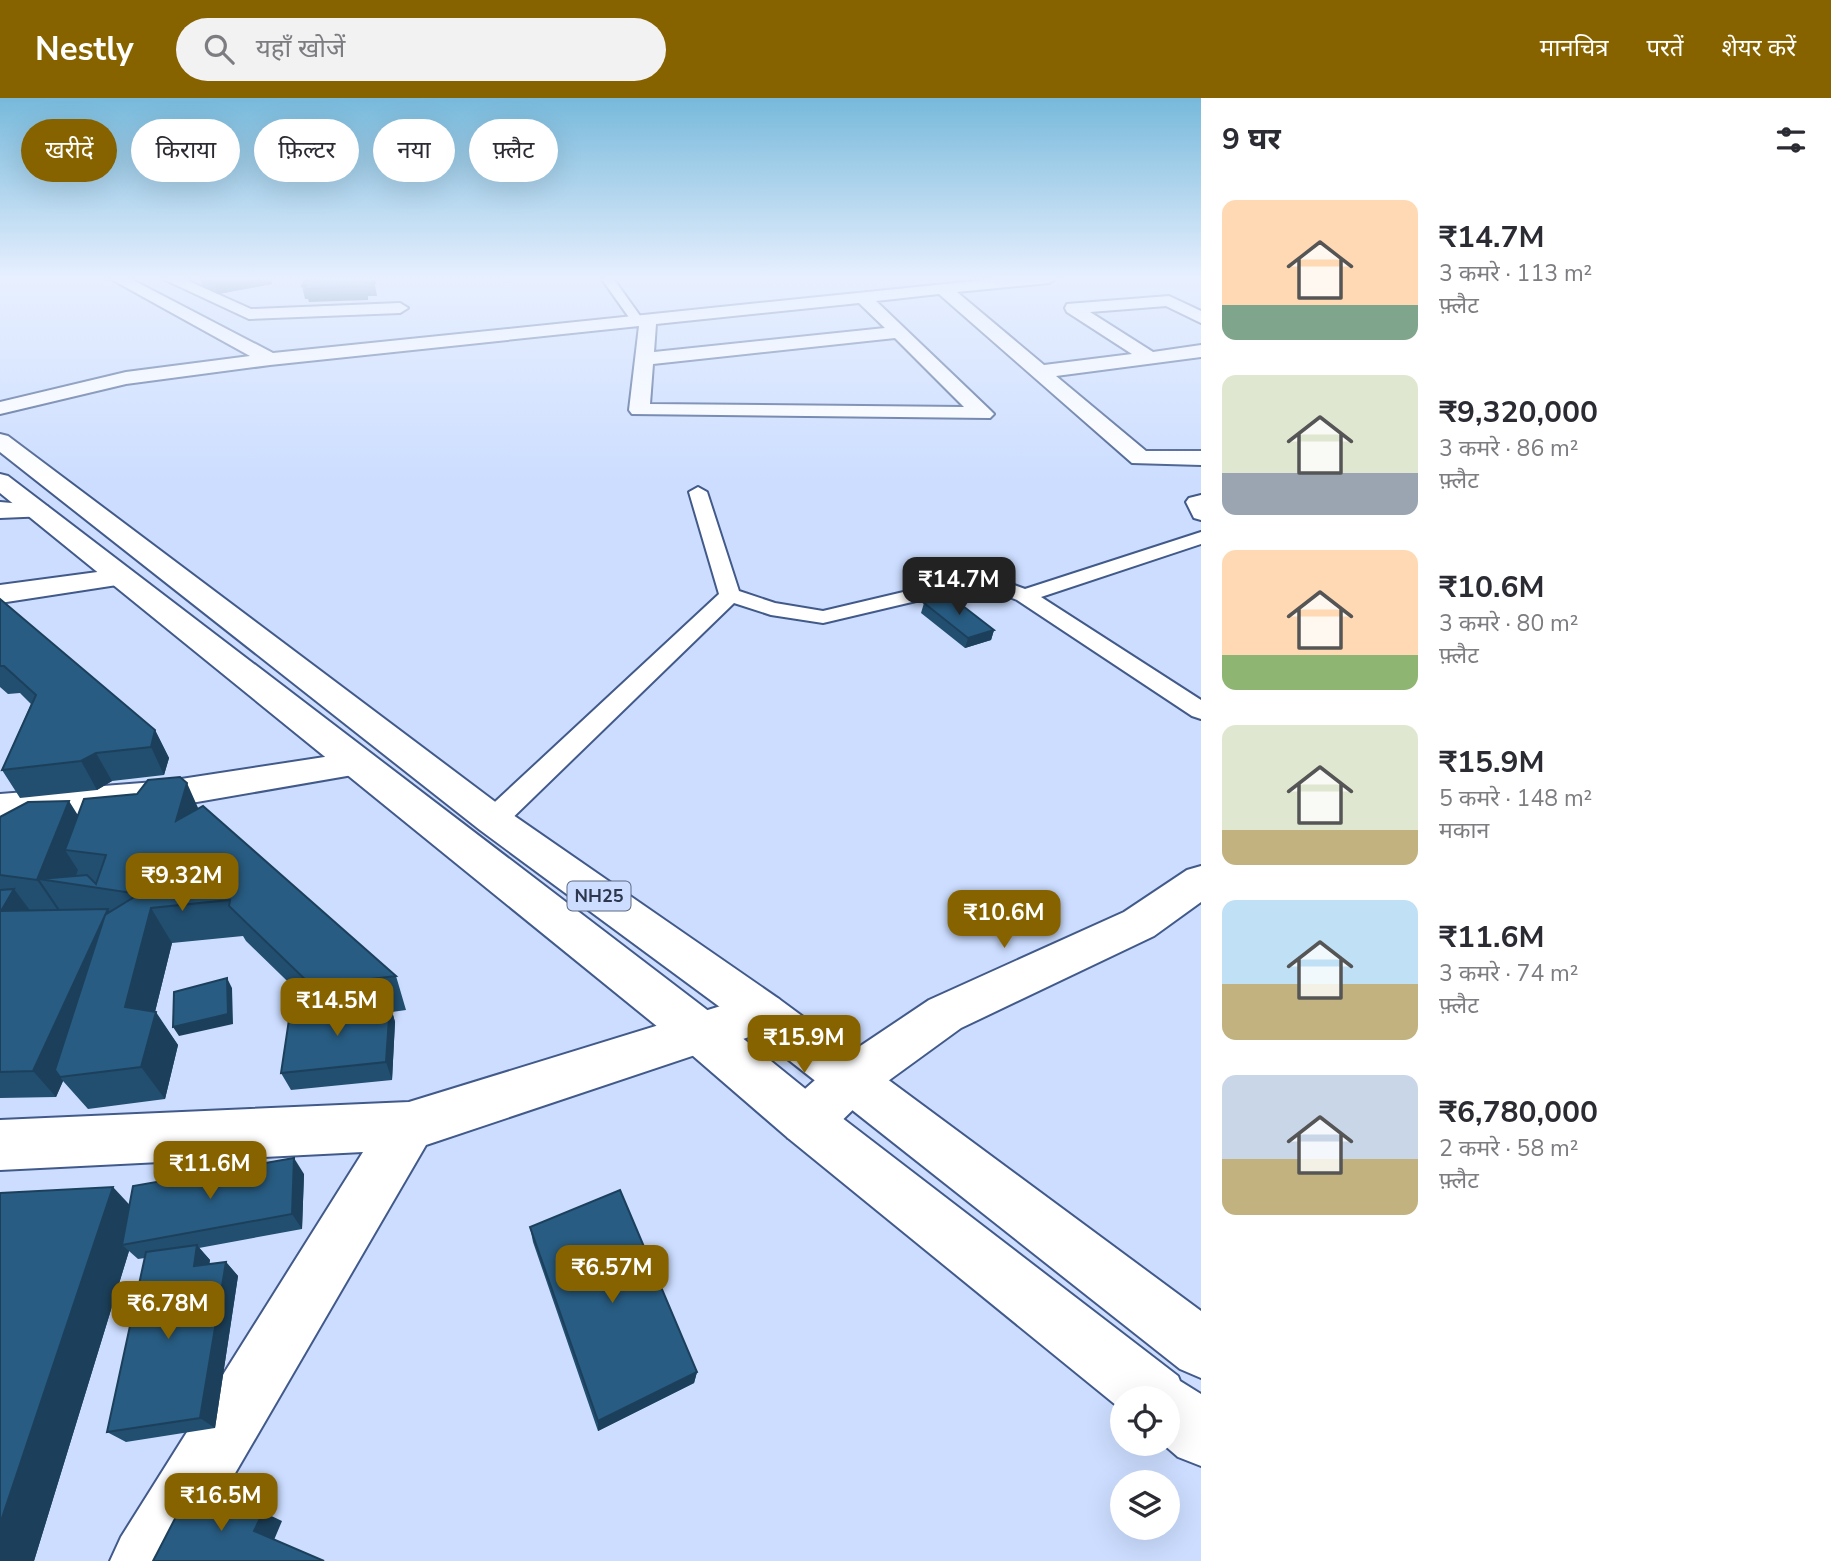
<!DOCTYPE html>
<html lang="hi">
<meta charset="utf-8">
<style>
:root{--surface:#fff;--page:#f2f2f3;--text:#2b2b33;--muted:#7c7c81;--accent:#876300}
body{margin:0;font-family:"Nunito Sans","Noto Sans Devanagari",sans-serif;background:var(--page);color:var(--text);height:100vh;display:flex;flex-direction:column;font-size:26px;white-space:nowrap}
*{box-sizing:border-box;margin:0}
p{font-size:23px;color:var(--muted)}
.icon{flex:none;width:38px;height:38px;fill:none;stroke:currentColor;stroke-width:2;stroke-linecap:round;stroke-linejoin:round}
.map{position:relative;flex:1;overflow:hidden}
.details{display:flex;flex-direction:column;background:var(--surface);width:630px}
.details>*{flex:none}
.guide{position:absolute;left:21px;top:21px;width:665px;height:63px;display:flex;gap:14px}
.buttons{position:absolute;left:1110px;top:1288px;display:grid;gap:14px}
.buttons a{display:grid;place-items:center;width:70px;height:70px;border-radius:50%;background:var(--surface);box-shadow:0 7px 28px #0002;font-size:35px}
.price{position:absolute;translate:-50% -60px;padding:0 16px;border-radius:14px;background:var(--accent);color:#fff;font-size:23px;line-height:46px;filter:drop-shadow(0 2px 4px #0008)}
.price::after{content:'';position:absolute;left:50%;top:42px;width:21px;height:16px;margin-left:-10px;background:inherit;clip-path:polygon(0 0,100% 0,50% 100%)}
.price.on{background:#222;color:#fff}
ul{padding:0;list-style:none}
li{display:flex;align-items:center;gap:21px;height:175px;padding:0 21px}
li span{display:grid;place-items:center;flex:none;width:196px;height:140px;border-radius:14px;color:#555}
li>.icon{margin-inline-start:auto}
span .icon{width:84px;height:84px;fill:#fffc;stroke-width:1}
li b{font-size:30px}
h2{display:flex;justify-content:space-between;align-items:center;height:84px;padding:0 21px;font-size:30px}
.tag{padding:0 24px;border-radius:32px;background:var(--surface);box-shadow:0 7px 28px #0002;font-size:24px;line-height:63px}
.tag.on{background:var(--accent);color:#fff}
header{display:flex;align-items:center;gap:42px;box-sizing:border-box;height:98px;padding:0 35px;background:var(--accent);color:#fff}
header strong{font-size:33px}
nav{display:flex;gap:38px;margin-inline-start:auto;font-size:24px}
.search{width:490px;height:63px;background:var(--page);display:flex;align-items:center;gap:18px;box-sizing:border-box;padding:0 24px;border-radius:38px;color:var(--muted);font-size:26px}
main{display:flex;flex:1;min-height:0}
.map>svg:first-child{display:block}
</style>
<header>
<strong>Nestly</strong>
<div class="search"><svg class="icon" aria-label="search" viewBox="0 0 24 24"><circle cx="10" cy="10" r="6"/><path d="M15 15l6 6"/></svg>यहाँ खोजें</div>
<nav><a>मानचित्र</a><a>परतें</a><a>शेयर करें</a></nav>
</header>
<main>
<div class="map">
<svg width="1201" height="1463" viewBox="0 0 1201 1463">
<rect width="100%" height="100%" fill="#cdf"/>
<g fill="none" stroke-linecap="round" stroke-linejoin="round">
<defs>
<path id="lane" d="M 601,180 L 613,180 L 643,222 L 641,225 L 633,225 Z
M 698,389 L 707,394 L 739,493 L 775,505 L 823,513 L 967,479 L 995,480 L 1025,491 L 1201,434 L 1201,446 L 1041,499 L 1201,602 L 1201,621 L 1192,618 L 1017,502 L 992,492 L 967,491 L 823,525 L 771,517 L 734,505 L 503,729 L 493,732 L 483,729 L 479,722 L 483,715 L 719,496 L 689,394 Z
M 1201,397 L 1201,422 L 1194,420 L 1186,404 L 1189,400 Z"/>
<path id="street" d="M 109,180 L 129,180 L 273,255 L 1004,180 L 1057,180 L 1049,185 L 957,194 L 1044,267 L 1132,256 L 1067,214 L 1065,210 L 1067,206 L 1169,198 L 1201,213 L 1201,225 L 1166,208 L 1090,214 L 1153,254 L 1201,247 L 1201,259 L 1056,278 L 1146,353 L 1201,353 L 1201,367 L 1132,365 L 939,196 L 876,203 L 990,312 L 994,316 L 990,320 L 632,316 L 629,312 L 639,228 L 270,267 L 126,286 L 0,316 L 0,304 L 126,274 L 250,258 ZM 859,205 L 885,230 L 654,254 L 656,226 ZM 895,240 L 964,309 L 650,306 L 653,266 Z
M 161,180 L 182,180 L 251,211 L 400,205 L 408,210 L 400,215 L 249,221 Z
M 0,404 L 47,408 L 51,413 L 47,418 L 0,420 Z
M 120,471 L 130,473 L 134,479 L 130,485 L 0,505 L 0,487 Z
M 357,654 L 370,658 L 375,666 L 370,674 L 168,709 L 0,722 L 0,696 L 168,683 Z
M 1201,768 L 1201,804 L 1154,838 L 961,930 L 866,999 L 824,1040 L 806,1047 L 788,1040 L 781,1023 L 788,1006 L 832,967 L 929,902 L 1124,814 L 1187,772 Z
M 763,895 L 779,901 L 786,915 L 779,929 L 426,1047 L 184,1463 L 110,1463 L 121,1439 L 363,1054 L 0,1072 L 0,1022 L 409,1004 Z"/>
<path id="primary" d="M 0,336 L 8,338 L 506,712 L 779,901 L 1201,1213 L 1201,1280 L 1180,1271 L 747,929 L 480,732 L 0,354 Z
M 0,376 L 8,378 L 719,921 L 824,1006 L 1178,1278 L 1180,1283 L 1201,1296 L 1201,1368 L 1178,1359 L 1163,1346 L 1167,1346 L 1167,1300 L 1122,1300 L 1122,1312 L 788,1040 L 685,951 L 0,395 Z"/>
</defs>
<use href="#lane" stroke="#425a8a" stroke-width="4"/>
<use href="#street" stroke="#425a8a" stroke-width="4"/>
<use href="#primary" stroke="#425a8a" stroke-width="4"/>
<use href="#lane" fill="#fff" fill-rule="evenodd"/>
<use href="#street" fill="#fff" fill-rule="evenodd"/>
<use href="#primary" fill="#fff" fill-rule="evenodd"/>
</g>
<path fill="#224f70" d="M 193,180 L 275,180 L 275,181 L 271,182 L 272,186 L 218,196 L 203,189 L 200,181 L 195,182 Z
M 312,180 L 371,180 L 374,181 L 377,198 L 368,198 L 368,202 L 309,204 L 308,201 L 305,201 L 302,188 L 312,181 Z
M 0,501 L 155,632 L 169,660 L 164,677 L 112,683 L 97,692 L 20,700 L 2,672 L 31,606 L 20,595 L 8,596 L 0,589 Z
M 924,505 L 994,532 L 991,542 L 965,550 L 921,515 Z
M 198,710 L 396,878 L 406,912 L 392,914 L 395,924 L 392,982 L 291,992 L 281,975 L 317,912 L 246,843 L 243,838 L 172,845 L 155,914 L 178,947 L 165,1001 L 88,1011 L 63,983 L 56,999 L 0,1000 L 0,719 L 78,717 Z
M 304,1076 L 302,1131 L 199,1150 L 210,1162 L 209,1166 L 226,1164 L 238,1178 L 215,1330 L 126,1344 L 107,1334 L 145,1160 L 138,1161 L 129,1153 L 34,1463 L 0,1463 L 130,1107 Z
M 530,1129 L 697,1274 L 694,1285 L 598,1333 L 533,1144 Z"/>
<path fill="#1c405b" d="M 229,180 L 275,180 L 275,181 L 271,182 L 272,186 L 218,196 L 214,183 Z
M 994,532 L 991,542 L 965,550 L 968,540 Z
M 155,632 L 169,660 L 164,677 L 151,649 Z
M 96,655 L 112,683 L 97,692 L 81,663 Z
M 187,685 L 203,721 L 176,723 Z
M 69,703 L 91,738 L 65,752 L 78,772 L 73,786 L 39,781 L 62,815 L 61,817 L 37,782 Z
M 14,791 L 35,819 L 1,813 Z
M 151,810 L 172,845 L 148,942 L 156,914 L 178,947 L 165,1001 L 141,969 L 125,909 Z
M 108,811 L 125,839 L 60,979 L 63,983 L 56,999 L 33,973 Z
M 227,880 L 232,890 L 233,926 L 179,938 L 173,929 Z
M 390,905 L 395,924 L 392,982 L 386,964 Z
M 294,1060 L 304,1076 L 302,1131 L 292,1116 Z
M 113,1089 L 140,1118 L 122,1147 L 129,1153 L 34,1463 L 0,1463 L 0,1426 Z
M 197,1147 L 210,1162 L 207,1182 L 194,1168 Z
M 226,1164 L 238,1178 L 215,1330 L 200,1320 Z
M 697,1274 L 694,1285 L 598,1333 L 598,1323 Z
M 263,1414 L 282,1423 L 274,1442 L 254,1433 Z"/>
<path fill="#285c82" stroke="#1c405b" stroke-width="2" d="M 208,180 L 229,180 L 214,183 Z
M 314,180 L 371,180 L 374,181 L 375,185 L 365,185 L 366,188 L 306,191 L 306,187 L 302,188 L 305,182 L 313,181 Z
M 950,498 L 994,532 L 968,540 L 924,505 Z
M 0,501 L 155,632 L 151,649 L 96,655 L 81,663 L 2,672 L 36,597 L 4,568 L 0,568 Z
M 180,679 L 187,685 L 176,723 L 203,708 L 396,878 L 312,888 L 229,808 L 230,802 L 151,810 L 125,909 L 156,914 L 141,969 L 60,979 L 55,972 L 105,817 L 139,796 L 39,781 L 87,777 L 96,786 L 106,757 L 65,752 L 84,701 L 137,696 L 148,682 Z
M 69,703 L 37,782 L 0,777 L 0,719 L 28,704 Z
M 14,791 L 1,813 L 108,811 L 33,973 L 0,974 L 0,792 Z
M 227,880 L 228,916 L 173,929 L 174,894 Z
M 390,905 L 386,964 L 281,975 L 290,915 Z
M 294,1060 L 292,1116 L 122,1147 L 133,1088 Z
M 113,1089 L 0,1426 L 0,1095 Z
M 620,1092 L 697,1274 L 598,1323 L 530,1129 Z
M 197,1147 L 194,1168 L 226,1164 L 200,1320 L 107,1334 L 146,1154 Z
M 194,1384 L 263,1414 L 254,1433 L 324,1463 L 153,1463 Z"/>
<linearGradient id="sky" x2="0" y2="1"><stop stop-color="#77b9db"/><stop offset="0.47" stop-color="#e8f0ff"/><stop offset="1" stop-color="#e8f0ff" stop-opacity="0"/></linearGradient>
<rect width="1201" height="385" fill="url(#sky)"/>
<g text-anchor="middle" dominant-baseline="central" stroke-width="7" stroke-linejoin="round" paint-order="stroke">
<rect fill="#cdf" stroke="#5d6a83" stroke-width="2" x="567.5" y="783.5" width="63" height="29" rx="5"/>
<g font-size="18" font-weight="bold" fill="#2d384e">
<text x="599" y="798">NH25</text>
</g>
</g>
</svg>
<div class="buttons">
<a><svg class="icon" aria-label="locate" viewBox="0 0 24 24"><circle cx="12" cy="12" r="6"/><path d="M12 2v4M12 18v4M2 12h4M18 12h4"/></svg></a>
<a><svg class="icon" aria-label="layers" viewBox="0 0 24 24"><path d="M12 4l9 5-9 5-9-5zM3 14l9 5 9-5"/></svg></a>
</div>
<b class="price on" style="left:959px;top:519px">₹14.7M</b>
<b class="price" style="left:182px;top:815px">₹9.32M</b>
<b class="price" style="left:1004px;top:852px">₹10.6M</b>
<b class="price" style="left:337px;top:940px">₹14.5M</b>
<b class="price" style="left:804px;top:977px">₹15.9M</b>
<b class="price" style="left:210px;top:1103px">₹11.6M</b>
<b class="price" style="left:612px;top:1207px">₹6.57M</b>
<b class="price" style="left:168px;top:1243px">₹6.78M</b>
<b class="price" style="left:221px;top:1435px">₹16.5M</b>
<div class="guide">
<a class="tag on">खरीदें</a>
<a class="tag">किराया</a>
<a class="tag">फ़िल्टर</a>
<a class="tag">नया</a>
<a class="tag">फ़्लैट</a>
</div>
</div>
<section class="details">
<h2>9 घर<svg class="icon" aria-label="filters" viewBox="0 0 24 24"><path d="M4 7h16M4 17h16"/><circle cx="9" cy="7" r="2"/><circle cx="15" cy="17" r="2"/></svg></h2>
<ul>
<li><span style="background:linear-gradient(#ffd9b3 75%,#7fa58c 0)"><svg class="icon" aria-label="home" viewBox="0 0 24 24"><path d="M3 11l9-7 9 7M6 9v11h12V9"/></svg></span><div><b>₹14.7M</b><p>3 कमरे · 113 m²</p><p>फ़्लैट</p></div></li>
<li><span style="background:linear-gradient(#dfe7d0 70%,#9aa5b1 0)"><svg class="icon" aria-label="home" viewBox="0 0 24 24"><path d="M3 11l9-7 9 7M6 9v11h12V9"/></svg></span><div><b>₹9,320,000</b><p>3 कमरे · 86 m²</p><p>फ़्लैट</p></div></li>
<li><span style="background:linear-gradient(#ffd9b3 75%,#8fb573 0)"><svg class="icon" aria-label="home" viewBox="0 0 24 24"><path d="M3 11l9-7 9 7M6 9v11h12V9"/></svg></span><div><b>₹10.6M</b><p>3 कमरे · 80 m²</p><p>फ़्लैट</p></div></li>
<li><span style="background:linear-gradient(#dfe7d0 75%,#c2b280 0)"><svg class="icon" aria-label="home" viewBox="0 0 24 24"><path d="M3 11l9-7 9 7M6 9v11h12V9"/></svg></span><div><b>₹15.9M</b><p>5 कमरे · 148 m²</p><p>मकान</p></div></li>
<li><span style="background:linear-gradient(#bfe0f5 60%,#c2b280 0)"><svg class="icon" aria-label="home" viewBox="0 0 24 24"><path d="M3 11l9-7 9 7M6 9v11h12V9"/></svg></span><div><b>₹11.6M</b><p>3 कमरे · 74 m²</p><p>फ़्लैट</p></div></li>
<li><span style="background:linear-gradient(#c9d6e8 60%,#c2b280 0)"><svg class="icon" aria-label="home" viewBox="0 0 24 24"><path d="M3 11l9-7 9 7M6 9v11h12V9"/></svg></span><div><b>₹6,780,000</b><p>2 कमरे · 58 m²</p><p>फ़्लैट</p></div></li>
</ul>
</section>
</main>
